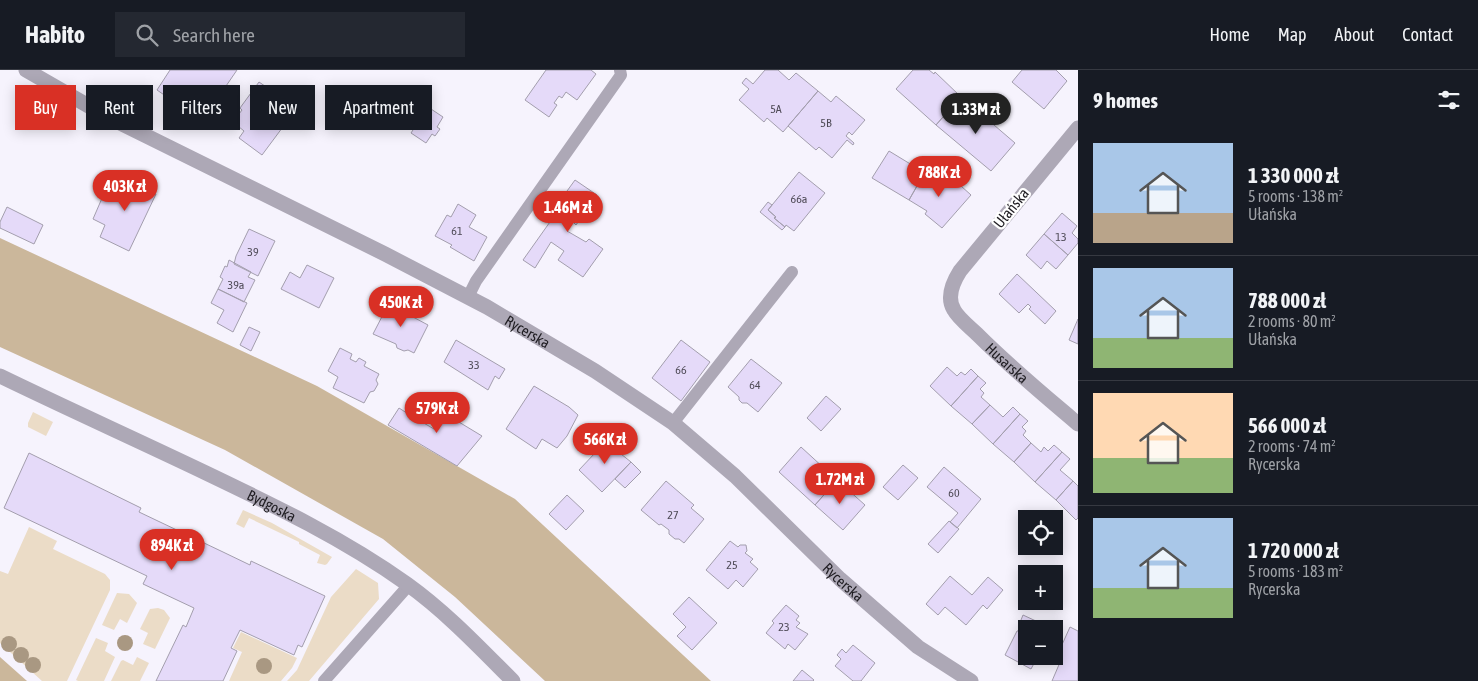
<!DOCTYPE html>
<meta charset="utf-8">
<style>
:root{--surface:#171b24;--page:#242831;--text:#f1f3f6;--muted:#9ea1a6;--line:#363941;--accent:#d93025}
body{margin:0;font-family:"Asap Condensed",sans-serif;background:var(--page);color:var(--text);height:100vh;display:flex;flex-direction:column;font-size:19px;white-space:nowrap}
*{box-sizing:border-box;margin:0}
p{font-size:16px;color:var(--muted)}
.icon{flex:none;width:28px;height:28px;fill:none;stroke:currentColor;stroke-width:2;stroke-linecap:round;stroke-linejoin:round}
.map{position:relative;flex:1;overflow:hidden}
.sheet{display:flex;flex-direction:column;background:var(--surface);width:400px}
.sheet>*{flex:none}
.guide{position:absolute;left:15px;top:15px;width:475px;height:45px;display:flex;gap:10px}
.buttons{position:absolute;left:1018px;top:440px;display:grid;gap:10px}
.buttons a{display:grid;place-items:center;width:45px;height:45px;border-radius:0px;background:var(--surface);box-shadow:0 2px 12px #0003;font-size:25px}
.price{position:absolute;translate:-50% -42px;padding:0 11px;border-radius:18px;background:var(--accent);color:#fff;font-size:16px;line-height:32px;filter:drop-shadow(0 1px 2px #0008)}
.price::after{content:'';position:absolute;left:50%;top:30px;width:15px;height:11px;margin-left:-8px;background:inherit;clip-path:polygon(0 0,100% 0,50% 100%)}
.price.selected{background:#222;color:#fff}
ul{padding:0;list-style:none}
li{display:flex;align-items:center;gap:15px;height:125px;padding:0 15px}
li+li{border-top:1px solid var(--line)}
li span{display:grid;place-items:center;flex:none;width:140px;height:100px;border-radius:0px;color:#555}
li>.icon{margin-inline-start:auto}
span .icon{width:60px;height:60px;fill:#fffc;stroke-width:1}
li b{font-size:21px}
h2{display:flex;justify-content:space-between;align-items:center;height:60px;padding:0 15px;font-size:21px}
.chip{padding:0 18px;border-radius:0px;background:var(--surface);box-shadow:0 2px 12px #0003;font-size:18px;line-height:45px}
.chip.selected{background:var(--accent);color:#fff}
header{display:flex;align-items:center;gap:30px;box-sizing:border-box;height:70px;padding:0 25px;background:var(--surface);border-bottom:1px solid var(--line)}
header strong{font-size:24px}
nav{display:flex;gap:28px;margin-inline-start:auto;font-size:18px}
.search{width:350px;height:45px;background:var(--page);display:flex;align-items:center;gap:12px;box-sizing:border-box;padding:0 18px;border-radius:0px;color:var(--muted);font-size:19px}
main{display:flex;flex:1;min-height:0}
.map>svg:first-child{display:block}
</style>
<header>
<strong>Habito</strong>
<div class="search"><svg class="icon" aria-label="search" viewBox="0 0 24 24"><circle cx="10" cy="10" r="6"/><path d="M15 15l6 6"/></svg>Search here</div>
<nav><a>Home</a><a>Map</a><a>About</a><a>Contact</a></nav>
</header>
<main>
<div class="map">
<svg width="1078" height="611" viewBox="0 0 1078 611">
<rect width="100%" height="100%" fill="#f6f3fd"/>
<path fill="#ebdcc7" d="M 33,342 L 53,352 L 46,366 L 28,357 L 28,353 Z
M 243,440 L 272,453 L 332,487 L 327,494 L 325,495 L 317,493 L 320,485 L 299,474 L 299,472 L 249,448 L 244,458 L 236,454 Z
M 29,457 L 57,471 L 53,479 L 105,504 L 110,510 L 110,520 L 67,611 L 42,611 L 0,573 L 0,501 L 8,504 Z
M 356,499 L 378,513 L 379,529 L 309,611 L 287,611 L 297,600 L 331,527 Z
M 117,523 L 129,524 L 137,533 L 127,553 L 120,549 L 114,560 L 102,555 Z
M 158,538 L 164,540 L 170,548 L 155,579 L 143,574 L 148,563 L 140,559 L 150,539 Z
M 241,562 L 297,588 L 292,598 L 281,611 L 229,611 L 242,582 L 233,578 Z
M 96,568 L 108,573 L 105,581 L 115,587 L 104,611 L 78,611 L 76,610 Z
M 137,587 L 149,593 L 140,611 L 111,611 L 121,591 L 123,590 L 133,595 Z"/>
<path fill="#cbb79b" d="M 0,168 L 317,316 L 515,429 L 711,611 L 545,611 L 455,527 L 383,469 L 225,380 L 0,277 Z
M 0,587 L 27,611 L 0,611 Z"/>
<path fill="#e5daf9" stroke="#a39ead" d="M 170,0 L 237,0 L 202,51 L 157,20 Z
M 546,0 L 591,0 L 596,4 L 577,30 L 566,22 L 562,28 L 559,26 L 554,33 L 557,35 L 549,47 L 525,30 Z
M 765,0 L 778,0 L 789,10 L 796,3 L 818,21 L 783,62 L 767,48 L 764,52 L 739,30 L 749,19 L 742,13 L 746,8 L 753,14 Z
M 913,0 L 929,0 L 934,4 L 935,2 L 960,26 L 962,23 L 963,24 L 936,55 L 896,19 Z
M 1022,0 L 1056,0 L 1067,11 L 1044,39 L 1012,12 Z
M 259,12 L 297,38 L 262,85 L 239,68 L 244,61 L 233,52 L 242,40 L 240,38 Z
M 818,21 L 831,32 L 836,26 L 865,50 L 852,65 L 849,62 L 846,66 L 854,73 L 853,75 L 847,70 L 832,88 L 819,77 L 816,80 L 788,56 Z
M 963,24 L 959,31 L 977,46 L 980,43 L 1015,73 L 991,101 L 936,55 Z
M 428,37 L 443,47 L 437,57 L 440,59 L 435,66 L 432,64 L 426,73 L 411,63 Z
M 889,81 L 912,95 L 909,98 L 913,101 L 915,96 L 925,102 L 909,130 L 872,108 Z
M 799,102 L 825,123 L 794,161 L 786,155 L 785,157 L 774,148 L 776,147 L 768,140 Z
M 925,102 L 935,108 L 934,110 L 942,115 L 951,107 L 971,125 L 942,158 L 925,144 L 927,141 L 909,130 Z
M 135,106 L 152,114 L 150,121 L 156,124 L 129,181 L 100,167 L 105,155 L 93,149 L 106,119 L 118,124 L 125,109 L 132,112 Z
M 575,110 L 597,125 L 576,155 L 573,152 L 567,161 L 586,172 L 589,169 L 603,179 L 583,207 L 558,190 L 564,181 L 551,172 L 535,198 L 523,190 L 557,142 L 554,139 Z
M 768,132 L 772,135 L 768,140 L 776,147 L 774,148 L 785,157 L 782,160 L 760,142 Z
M 458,134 L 476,145 L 469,157 L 487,167 L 474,191 L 450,177 L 452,175 L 435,166 L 447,145 L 451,147 Z
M 7,137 L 43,155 L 34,174 L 0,158 L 0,152 Z
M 1062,143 L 1077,156 L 1072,163 L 1078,169 L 1078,173 L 1068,185 L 1044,164 Z
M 249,159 L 275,171 L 258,206 L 234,194 L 236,186 Z
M 1044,164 L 1068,185 L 1056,199 L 1047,191 L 1041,199 L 1026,185 Z
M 229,190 L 251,202 L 248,207 L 255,210 L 244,232 L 218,219 L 223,209 L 220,207 L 225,196 L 227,197 Z
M 307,195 L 334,208 L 319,238 L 281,219 L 290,202 L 300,208 Z
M 1017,204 L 1056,241 L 1045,254 L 1029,239 L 1031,237 L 1028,234 L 1019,243 L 999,224 Z
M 218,219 L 247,233 L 233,262 L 217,253 L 224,240 L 211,233 Z
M 389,233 L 415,244 L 413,247 L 428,255 L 414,283 L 408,280 L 404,281 L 397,278 L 396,274 L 373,264 Z
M 1078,249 L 1078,274 L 1069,270 Z
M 249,257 L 260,262 L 251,281 L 240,275 Z
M 456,270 L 505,299 L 499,309 L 495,306 L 488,320 L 444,292 Z
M 681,270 L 710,292 L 681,331 L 652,308 Z
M 340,278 L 352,284 L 350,289 L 356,292 L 359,288 L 366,292 L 364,296 L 379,304 L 376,310 L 378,314 L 374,321 L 370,322 L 364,333 L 333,318 L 338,307 L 328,301 Z
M 751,289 L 782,313 L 758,342 L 747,333 L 742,333 L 739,330 L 739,327 L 728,317 Z
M 947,297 L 957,306 L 961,302 L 965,305 L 971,299 L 978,306 L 951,336 L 930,316 Z
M 978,306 L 986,313 L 980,319 L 984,323 L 981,327 L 990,335 L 972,354 L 951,336 Z
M 534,316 L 569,337 L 578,345 L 567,366 L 557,378 L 542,369 L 536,379 L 506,359 Z
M 826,326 L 841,339 L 821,361 L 807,348 Z
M 421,333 L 430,338 L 422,352 L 434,359 L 444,343 L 482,366 L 457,396 L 388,355 L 399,338 L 413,347 Z
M 990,335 L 1003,347 L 1013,337 L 1020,344 L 993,374 L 972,354 Z
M 1020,344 L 1028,351 L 1022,357 L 1026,361 L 1023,365 L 1031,373 L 1014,392 L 993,374 Z
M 612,365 L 622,374 L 616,380 L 631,392 L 602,422 L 579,400 Z
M 1031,373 L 1041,382 L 1044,377 L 1048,381 L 1054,375 L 1062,382 L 1035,412 L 1014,392 Z
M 801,377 L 837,410 L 815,435 L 779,402 Z
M 1062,382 L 1070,389 L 1060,400 L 1073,411 L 1056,430 L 1035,412 Z
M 29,383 L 141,438 L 139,442 L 223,482 L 250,495 L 251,491 L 325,526 L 302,577 L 298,575 L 294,585 L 240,560 L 231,578 L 237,581 L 223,611 L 156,611 L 183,555 L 186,557 L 194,538 L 143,514 L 147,506 L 4,438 Z
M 631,392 L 641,402 L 625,418 L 615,409 Z
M 903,395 L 918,408 L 898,430 L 883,417 Z
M 944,397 L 981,429 L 957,458 L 950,452 L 958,443 L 927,417 Z
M 837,410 L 865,435 L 843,460 L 815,435 Z
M 666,411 L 694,435 L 691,438 L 704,449 L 684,473 L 679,469 L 675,469 L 669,464 L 669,460 L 661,454 L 659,455 L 641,440 Z
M 1073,411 L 1078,416 L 1078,448 L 1076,450 L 1056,430 Z
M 567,425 L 584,441 L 566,460 L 549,444 Z
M 949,451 L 959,459 L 938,483 L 928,474 Z
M 730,471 L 738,477 L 740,475 L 746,475 L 747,481 L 745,483 L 753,489 L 750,492 L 758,499 L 743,517 L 736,510 L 728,519 L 706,500 Z
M 950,506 L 972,525 L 988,507 L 1003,520 L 987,539 L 983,535 L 966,555 L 945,537 L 938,545 L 926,534 Z
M 689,527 L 717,553 L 692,580 L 677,566 L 686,557 L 673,544 Z
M 786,535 L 799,546 L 796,550 L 800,553 L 796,557 L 808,564 L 795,580 L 788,574 L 785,579 L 766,563 L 774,553 L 772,551 Z
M 1023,545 L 1051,558 L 1026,559 L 1026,586 L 1038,586 L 1031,599 L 1005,585 L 1017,561 L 1018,561 L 1021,556 L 1019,555 Z
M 1070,557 L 1078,561 L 1078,611 L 1052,611 L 1061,590 L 1056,588 Z
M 853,575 L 875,593 L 861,611 L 853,611 L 835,596 L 841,589 L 837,585 L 842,579 L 846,583 Z
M 802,600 L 814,610 L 813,611 L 793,611 Z"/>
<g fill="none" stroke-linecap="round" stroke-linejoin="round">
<path stroke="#ada8b6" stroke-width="12" d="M 468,227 L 476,211 L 621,5 L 620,0
M 673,353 L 792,202
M 324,611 L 409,515"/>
<g stroke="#ada8b6" stroke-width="15">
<path id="s1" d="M 26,0 L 106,46 L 385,184 L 487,237 L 595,301 L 673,353 L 735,406 L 840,509 L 918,577 L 971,611"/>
<path id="s2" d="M 1078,58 L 960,201 C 953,212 946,227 954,240 C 958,248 971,258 978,265 C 1010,297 1044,325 1078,354"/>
<path id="s3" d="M 0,306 C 68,339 137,370 206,403 C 275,436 344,469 407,514 C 446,542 479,577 513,611"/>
</g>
</g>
<g fill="#a99882">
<circle cx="125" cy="573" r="8"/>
<circle cx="9" cy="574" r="8"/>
<circle cx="21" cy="585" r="8"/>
<circle cx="33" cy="595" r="8"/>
<circle cx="264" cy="596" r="8"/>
</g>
<g text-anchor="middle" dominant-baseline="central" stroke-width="4.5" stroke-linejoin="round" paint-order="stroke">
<g font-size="12" fill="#504c58">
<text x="776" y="39">5A</text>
<text x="826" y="53">5B</text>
<text x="799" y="129">66a</text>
<text x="457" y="161">61</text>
<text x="1061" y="167">13</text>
<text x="253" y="182">39</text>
<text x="236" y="215">39a</text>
<text x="474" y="295">33</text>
<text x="681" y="300">66</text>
<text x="755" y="315">64</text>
<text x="954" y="423">60</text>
<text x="673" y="445">27</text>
<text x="732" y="495">25</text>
<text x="784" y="557">23</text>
</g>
<g font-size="15" fill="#1f1d22" stroke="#fff">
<text transform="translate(1011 138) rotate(-51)">Ułańska</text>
<text stroke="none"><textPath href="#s1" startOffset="566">Rycerska</textPath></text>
<text stroke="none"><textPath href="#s2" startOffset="302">Husarska</textPath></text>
<text stroke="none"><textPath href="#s3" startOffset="301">Bydgoska</textPath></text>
<text stroke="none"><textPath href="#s1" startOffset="971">Rycerska</textPath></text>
</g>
</g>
</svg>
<div class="buttons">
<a><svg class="icon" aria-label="locate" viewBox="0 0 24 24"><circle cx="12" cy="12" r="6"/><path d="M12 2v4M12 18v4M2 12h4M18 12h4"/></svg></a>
<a>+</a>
<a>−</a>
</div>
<b class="price selected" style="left:976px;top:65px">1.33M zł</b>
<b class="price" style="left:939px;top:128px">788K zł</b>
<b class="price" style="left:125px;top:142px">403K zł</b>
<b class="price" style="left:568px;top:163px">1.46M zł</b>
<b class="price" style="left:401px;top:258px">450K zł</b>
<b class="price" style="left:437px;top:364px">579K zł</b>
<b class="price" style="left:605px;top:395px">566K zł</b>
<b class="price" style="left:840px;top:435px">1.72M zł</b>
<b class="price" style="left:172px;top:501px">894K zł</b>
<div class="guide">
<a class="chip selected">Buy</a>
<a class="chip">Rent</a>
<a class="chip">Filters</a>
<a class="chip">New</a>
<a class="chip">Apartment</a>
</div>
</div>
<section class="sheet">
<h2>9 homes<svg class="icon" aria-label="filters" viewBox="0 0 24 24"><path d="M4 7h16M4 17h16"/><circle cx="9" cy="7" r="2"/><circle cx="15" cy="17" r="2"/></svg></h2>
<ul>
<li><span style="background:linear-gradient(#a9c7e8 70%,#b9a48a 0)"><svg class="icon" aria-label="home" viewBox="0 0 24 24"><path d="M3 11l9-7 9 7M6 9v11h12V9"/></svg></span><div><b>1 330 000 zł</b><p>5 rooms · 138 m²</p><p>Ułańska</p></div></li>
<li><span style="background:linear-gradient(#a9c7e8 70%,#8fb573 0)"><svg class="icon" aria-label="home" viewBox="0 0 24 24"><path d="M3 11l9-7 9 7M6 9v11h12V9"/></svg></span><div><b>788 000 zł</b><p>2 rooms · 80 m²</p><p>Ułańska</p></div></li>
<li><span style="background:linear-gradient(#ffd9b3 65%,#8fb573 0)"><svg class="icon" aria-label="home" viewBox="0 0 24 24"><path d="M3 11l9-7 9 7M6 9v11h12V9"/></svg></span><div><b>566 000 zł</b><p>2 rooms · 74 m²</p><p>Rycerska</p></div></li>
<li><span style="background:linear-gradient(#a9c7e8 70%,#8fb573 0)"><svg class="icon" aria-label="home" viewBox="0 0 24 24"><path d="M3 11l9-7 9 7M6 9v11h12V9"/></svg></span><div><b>1 720 000 zł</b><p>5 rooms · 183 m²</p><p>Rycerska</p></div></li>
</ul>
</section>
</main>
